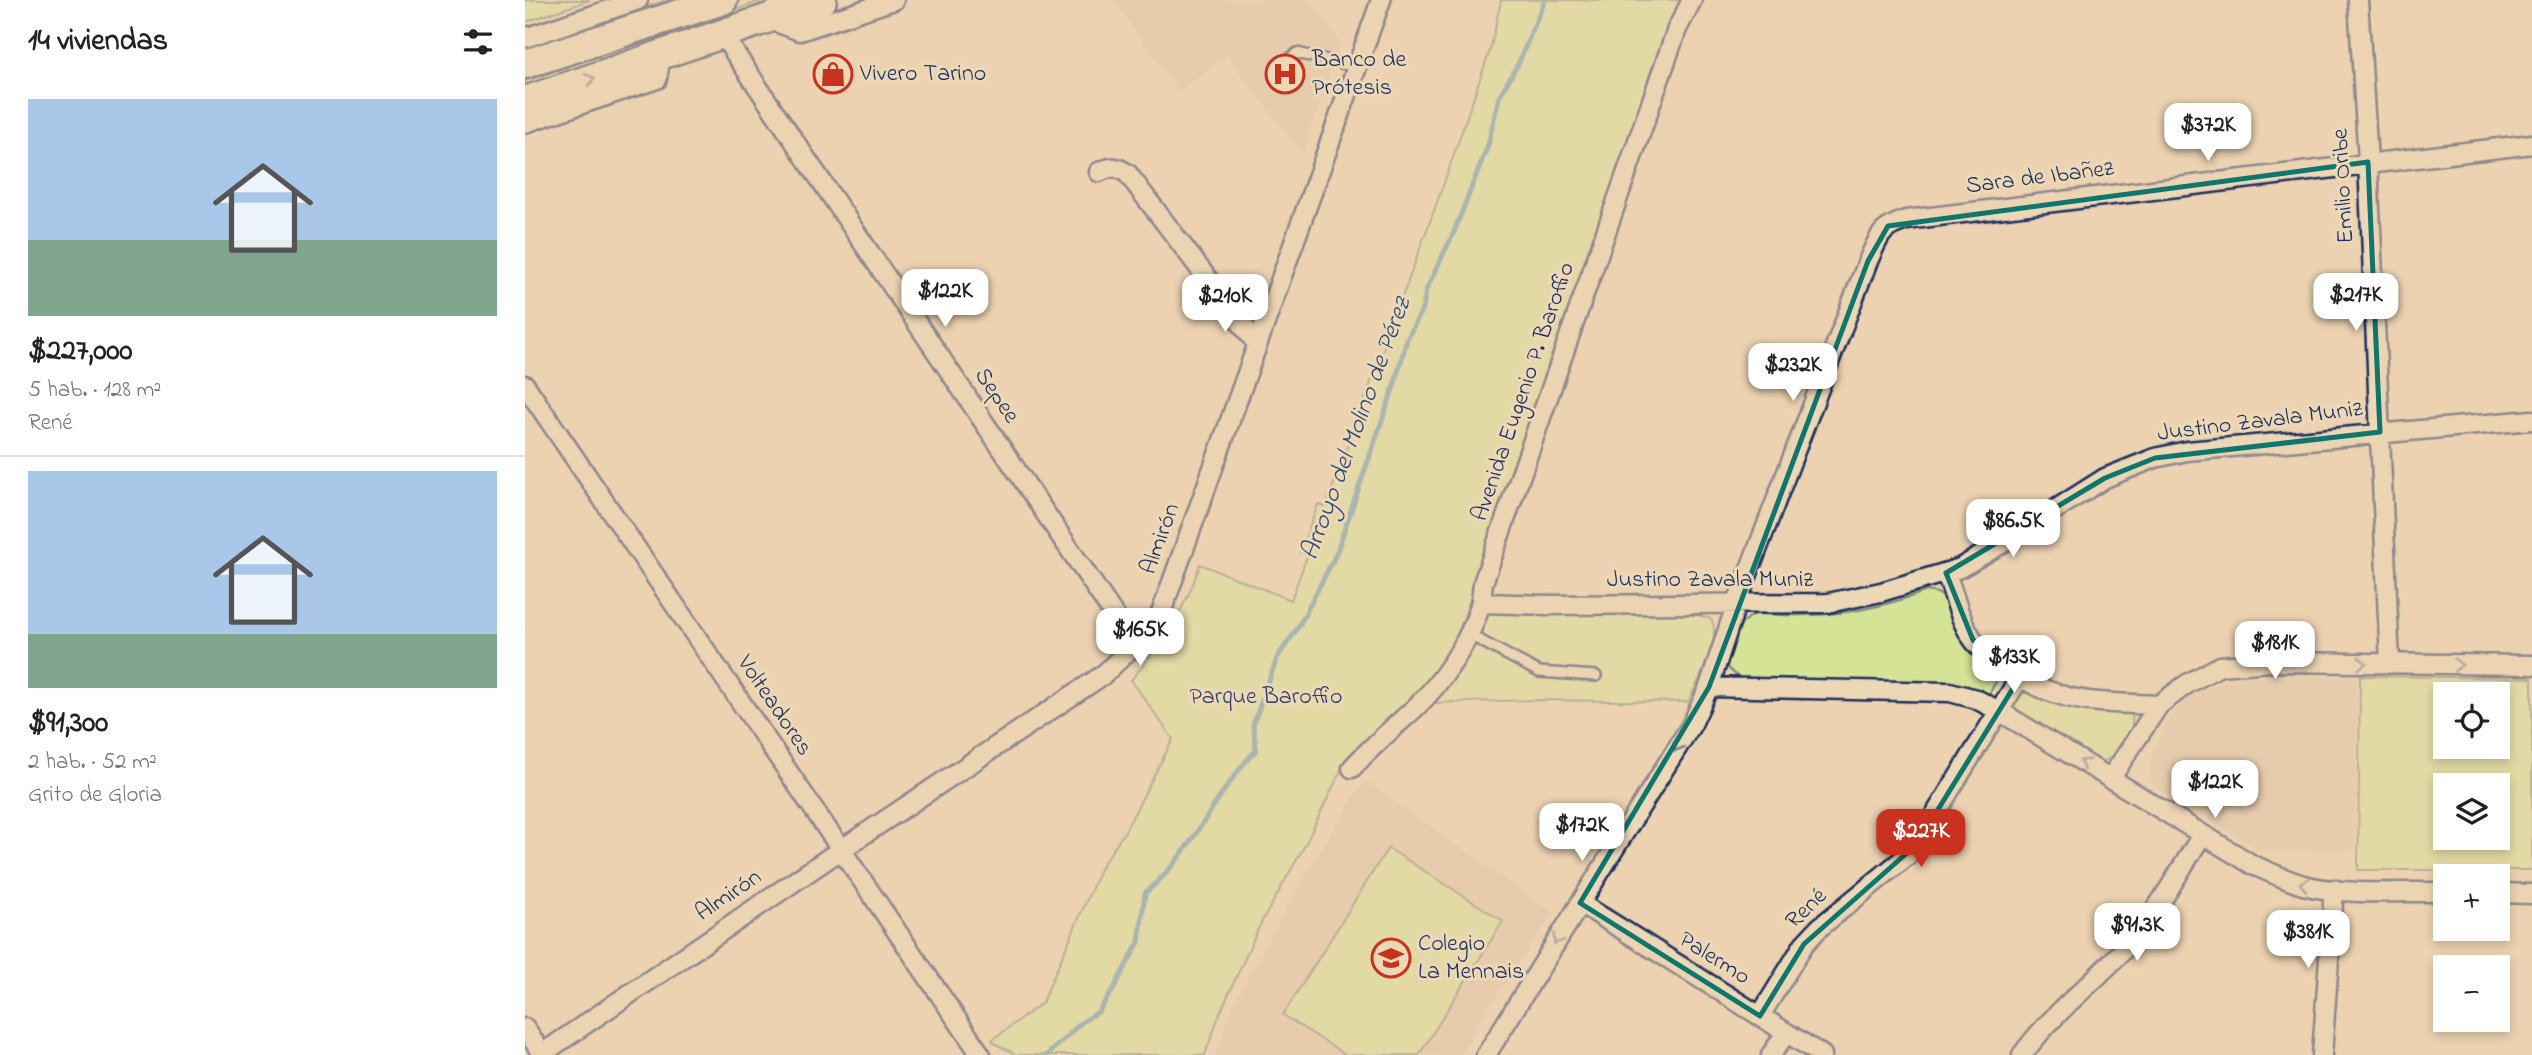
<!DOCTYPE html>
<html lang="es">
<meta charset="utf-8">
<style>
:root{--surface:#fff;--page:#f2f2f2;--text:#222;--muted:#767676;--line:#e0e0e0;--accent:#c8321e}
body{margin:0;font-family:"Indie Flower",sans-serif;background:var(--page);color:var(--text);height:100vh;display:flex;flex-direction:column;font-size:26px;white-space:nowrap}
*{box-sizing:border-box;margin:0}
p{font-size:23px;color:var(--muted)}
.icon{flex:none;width:38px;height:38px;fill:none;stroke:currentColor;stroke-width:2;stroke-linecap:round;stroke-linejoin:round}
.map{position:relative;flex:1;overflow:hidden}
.side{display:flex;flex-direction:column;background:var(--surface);width:525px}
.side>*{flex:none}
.buttons{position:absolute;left:1908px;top:682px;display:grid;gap:14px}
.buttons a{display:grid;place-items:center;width:77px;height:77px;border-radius:0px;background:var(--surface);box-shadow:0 4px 10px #0003;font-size:35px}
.price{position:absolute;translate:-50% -60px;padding:0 16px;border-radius:14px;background:#fff;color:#222;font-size:23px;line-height:46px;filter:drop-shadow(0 2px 4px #0008)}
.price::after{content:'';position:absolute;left:50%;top:42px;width:21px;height:16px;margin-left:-10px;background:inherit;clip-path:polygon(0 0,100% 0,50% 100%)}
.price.active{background:var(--accent);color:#fff}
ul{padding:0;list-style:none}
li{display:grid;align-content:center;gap:14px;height:371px;padding:0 28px}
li+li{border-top:2px solid var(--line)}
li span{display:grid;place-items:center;height:217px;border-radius:0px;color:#555}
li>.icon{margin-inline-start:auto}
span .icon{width:126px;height:126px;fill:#fffc;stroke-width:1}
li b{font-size:30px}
h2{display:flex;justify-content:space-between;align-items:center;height:84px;padding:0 28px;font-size:30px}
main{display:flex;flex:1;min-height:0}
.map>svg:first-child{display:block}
</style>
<main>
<section class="side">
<h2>14 viviendas<svg class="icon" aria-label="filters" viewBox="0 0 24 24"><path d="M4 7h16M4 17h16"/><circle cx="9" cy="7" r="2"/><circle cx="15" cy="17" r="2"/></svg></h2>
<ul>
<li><span style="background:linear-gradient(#a9c7e8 65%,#7fa58c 0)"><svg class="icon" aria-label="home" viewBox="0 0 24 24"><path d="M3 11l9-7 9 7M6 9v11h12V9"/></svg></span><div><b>$227,000</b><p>5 hab. · 128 m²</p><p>René</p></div></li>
<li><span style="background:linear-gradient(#a9c7e8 75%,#7fa58c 0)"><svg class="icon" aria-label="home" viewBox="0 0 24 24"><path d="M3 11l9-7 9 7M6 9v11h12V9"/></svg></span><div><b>$91,300</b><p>2 hab. · 52 m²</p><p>Grito de Gloria</p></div></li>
</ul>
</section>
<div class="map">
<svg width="2007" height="1055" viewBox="0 0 2007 1055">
<rect width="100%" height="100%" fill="#ecd2b1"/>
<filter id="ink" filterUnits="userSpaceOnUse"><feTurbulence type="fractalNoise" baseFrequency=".0143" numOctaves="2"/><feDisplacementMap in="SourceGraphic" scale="14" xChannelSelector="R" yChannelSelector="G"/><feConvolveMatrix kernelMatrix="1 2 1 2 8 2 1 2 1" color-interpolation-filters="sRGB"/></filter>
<g filter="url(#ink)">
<path fill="#e1c4a8" d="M 588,0 L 786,0 L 815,43 L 778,154 L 702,56 L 653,92 Z
M 1833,676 L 1830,851 L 1736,851 L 1636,791 L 1626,781 L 1624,770 L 1626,758 L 1641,723 L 1659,700 L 1684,686 L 1717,677 Z
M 840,780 L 1028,913 L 961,1012 L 936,1055 L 690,1055 L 708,1003 L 792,855 Z"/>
<path fill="#d4e396" stroke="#78897a" stroke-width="2" fill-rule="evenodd" d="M 0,0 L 65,0 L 0,22 Z
M 141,0 L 160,0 L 0,54 L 0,48 Z
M 239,0 L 259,0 L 0,88 L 0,81 Z
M 976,0 L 1156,0 L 1140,34 L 927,651 L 900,689 L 856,725 L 822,758 L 780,845 L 734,927 L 695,1013 L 680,1055 L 491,1055 C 483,1048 475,1049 467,1040 L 517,1003 L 576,867 L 600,831 L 648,739 L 606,680 C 637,644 661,610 675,564 L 766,600 L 782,556 L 775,552 L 793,504 L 800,507 L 805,494 L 918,186 L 966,47 Z
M 1402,591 L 1412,593 L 1420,598 L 1475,674 L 1464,694 L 1441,685 L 1216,680 L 1202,667 C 1201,648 1212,621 1231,614 C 1247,614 1264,616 1280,615 C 1320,615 1364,605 1402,591 Z
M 1046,610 L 1172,615 L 1186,619 C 1198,638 1172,683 1163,702 L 1010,700 L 906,703 L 962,611 Z
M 1835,676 L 2007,678 L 2007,870 L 1833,870 ZM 1920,695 L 1972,695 L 1972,747 L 1920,747 ZM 1920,786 L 1972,786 L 1972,838 L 1920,838 Z
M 1496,693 L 1508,694 L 1544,706 L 1601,711 L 1607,715 C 1610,733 1592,760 1574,762 L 1488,709 L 1486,704 L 1491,694 Z
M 863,848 L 978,921 L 894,1055 L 821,1055 L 758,1015 Z"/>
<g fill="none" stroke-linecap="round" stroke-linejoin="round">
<path stroke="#5b92ad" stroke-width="5" d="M 522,1055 L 557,1022 L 573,1012 L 588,990 L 614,942 L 620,893 C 667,855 689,794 731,750 L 728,725 L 752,658 L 774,626 L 811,554 L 870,383 L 882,339 L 898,308 L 901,290 L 929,232 L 963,145 L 974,97 L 994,62 L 1020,0"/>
<defs>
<path id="service" d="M 760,62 L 772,53 L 832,67
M 943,634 L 1014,672 L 1071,676"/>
<path id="minor" d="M 1833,0 L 1843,162 L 1865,664
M 243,19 L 275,31 L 369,0
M 197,34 L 610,646
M 0,38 L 113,0
M 0,123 L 132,79 L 136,55
M 574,172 C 587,166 592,166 603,174 L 732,344
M 0,385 L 456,1055
M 1421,573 C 1429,594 1434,619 1447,638 C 1454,649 1465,656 1475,664 C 1531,705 1568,702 1634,705
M 956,603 L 1022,605 L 1303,603 L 1356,592 L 1435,568 L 1476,544 L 1580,478 L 1630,458 L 1662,451 L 2007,420
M 1184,687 L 1425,692 L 1451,699 L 1474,711 L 1728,865 C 1744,872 1761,880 1778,885 C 1821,896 1876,891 1920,892
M 827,768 C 848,745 867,729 889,709 C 916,684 946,640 955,605 C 957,598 957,590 958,583 L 1152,29 L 1167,0
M 1585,779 L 1634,705 L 1662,684 L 1695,666 L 1746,662 L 2007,665
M 1972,893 L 2007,894
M 1055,903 L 1297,1055
M 1235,1016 L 1279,944 L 1295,927 L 1383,855 L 1391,845 L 1495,677
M 0,1028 L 18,1055
M 15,1055 L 317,849 L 578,675 L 625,630 L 636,613 L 856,0
M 961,1055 L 1167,724 L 1184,687 L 1211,605 L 1343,261 C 1355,236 1354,229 1381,220 L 2007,144
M 1246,1055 L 1261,1033
M 1497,1055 C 1527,1013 1568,984 1602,946 C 1632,913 1653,873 1677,835
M 1797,1055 L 1809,889"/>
<path id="primary" d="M 0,64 L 198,0
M 0,101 L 297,0"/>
</defs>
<use href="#service" stroke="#1b2f5e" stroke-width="14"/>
<use href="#minor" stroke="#1b2f5e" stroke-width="23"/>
<use href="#primary" stroke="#1b2f5e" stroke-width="33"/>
<use href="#service" stroke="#ecd8b6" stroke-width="9"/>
<use href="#minor" stroke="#ecd8b6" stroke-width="18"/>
<use href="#primary" stroke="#ecd8b6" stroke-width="28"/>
</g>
<defs><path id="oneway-chevron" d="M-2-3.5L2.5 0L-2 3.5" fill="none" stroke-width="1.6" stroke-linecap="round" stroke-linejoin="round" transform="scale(1.75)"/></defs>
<g stroke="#84848a">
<use href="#oneway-chevron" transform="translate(65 79) rotate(-18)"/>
<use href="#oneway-chevron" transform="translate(1837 663) rotate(1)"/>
<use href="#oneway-chevron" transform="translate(1933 665) rotate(1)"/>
<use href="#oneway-chevron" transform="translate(1152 747) rotate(122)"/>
<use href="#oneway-chevron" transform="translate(1559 763) rotate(-148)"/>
<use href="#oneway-chevron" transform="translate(1779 884) rotate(-167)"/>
<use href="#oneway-chevron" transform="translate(1032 940) rotate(122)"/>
</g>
</g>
<path d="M0 0H2007V1055H0ZM 1843,162 L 1855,432 L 1630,458 L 1580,478 L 1421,573 L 1448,640 L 1495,677 L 1391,845 L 1279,944 L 1235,1016 L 1055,903 L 1184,687 L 1343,261 L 1363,226 Z" fill="#ecd2b1" fill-opacity=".55" fill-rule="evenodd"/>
<path fill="none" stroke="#0f766e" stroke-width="5" stroke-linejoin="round" d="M 1843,162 L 1855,432 L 1630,458 L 1580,478 L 1421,573 L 1448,640 L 1495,677 L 1391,845 L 1279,944 L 1235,1016 L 1055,903 L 1184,687 L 1343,261 L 1363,226 Z"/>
<defs>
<symbol id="shop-ring" viewBox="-11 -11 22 22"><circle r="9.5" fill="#ecd8b6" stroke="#c8321e" stroke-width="1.5"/><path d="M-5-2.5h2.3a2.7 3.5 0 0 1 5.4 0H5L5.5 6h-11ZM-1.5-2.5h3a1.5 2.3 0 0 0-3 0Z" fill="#c8321e"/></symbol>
<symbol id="hospital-ring" viewBox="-11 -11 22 22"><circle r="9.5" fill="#ecd8b6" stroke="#c8321e" stroke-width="1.5"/><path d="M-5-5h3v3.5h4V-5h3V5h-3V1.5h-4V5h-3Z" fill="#c8321e"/></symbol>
<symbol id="school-ring" viewBox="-11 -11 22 22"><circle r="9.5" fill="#ecd8b6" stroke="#c8321e" stroke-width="1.5"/><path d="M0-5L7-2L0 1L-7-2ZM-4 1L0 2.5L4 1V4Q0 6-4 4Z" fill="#c8321e"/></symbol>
</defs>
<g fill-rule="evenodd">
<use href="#shop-ring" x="286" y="52" width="44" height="44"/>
<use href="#hospital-ring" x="738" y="52" width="44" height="44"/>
<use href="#school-ring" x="844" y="936" width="44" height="44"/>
</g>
<g text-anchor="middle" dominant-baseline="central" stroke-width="6" stroke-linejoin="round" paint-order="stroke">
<g font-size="24" fill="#1b2f5e" stroke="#ecd8b6" text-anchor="start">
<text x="787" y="60">Banco de<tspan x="787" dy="28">Prótesis</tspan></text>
<text x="335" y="74">Vivero Tarino</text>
<text x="893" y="944">Colegio<tspan x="893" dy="28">La Mennais</tspan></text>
</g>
<g font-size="24" fill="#1b2f5e" stroke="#ecd8b6">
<text transform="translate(1515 178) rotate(-7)">Sara de Ibañez</text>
<text transform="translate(1819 186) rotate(-93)">Emilio Oribe</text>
<text transform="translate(999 392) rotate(-71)">Avenida Eugenio P. Baroffio</text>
<text transform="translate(471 396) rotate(56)">Sepee</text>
<text transform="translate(1735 422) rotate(-7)">Justino Zavala Muniz</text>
<text transform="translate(636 539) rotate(-70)">Almirón</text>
<text x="1185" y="580">Justino Zavala Muniz</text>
<text transform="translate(249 706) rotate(56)">Volteadores</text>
<text transform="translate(204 896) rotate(-34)">Almirón</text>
<text transform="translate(1282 909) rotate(-44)">René</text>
<text transform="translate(1189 959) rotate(32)">Palermo</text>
</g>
<g font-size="24" fill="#2e4164" stroke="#ecd8b6">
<text x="741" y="697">Parque Baroffio</text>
</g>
<g font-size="26" font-style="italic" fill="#2b4872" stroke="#ecd8b6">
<text transform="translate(832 429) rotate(-70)">Arroyo del Molino de Pérez</text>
</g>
</g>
</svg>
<div class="buttons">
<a><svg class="icon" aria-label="locate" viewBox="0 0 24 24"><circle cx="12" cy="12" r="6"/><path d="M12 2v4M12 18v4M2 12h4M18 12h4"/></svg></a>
<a><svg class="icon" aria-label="layers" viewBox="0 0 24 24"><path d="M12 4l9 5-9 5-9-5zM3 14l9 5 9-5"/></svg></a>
<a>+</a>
<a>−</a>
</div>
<b class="price" style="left:1683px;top:163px">$372K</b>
<b class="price" style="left:420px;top:329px">$122K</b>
<b class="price" style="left:1831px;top:333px">$217K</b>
<b class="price" style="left:700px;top:334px">$210K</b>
<b class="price" style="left:1268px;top:403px">$232K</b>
<b class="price" style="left:1488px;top:559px">$86.5K</b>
<b class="price" style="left:615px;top:668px">$165K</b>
<b class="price" style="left:1750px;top:681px">$181K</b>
<b class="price" style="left:1489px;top:695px">$133K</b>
<b class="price" style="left:1690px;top:820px">$122K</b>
<b class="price" style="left:1057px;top:863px">$172K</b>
<b class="price active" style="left:1396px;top:869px">$227K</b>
<b class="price" style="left:1612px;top:963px">$91.3K</b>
<b class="price" style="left:1783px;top:970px">$381K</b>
</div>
</main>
